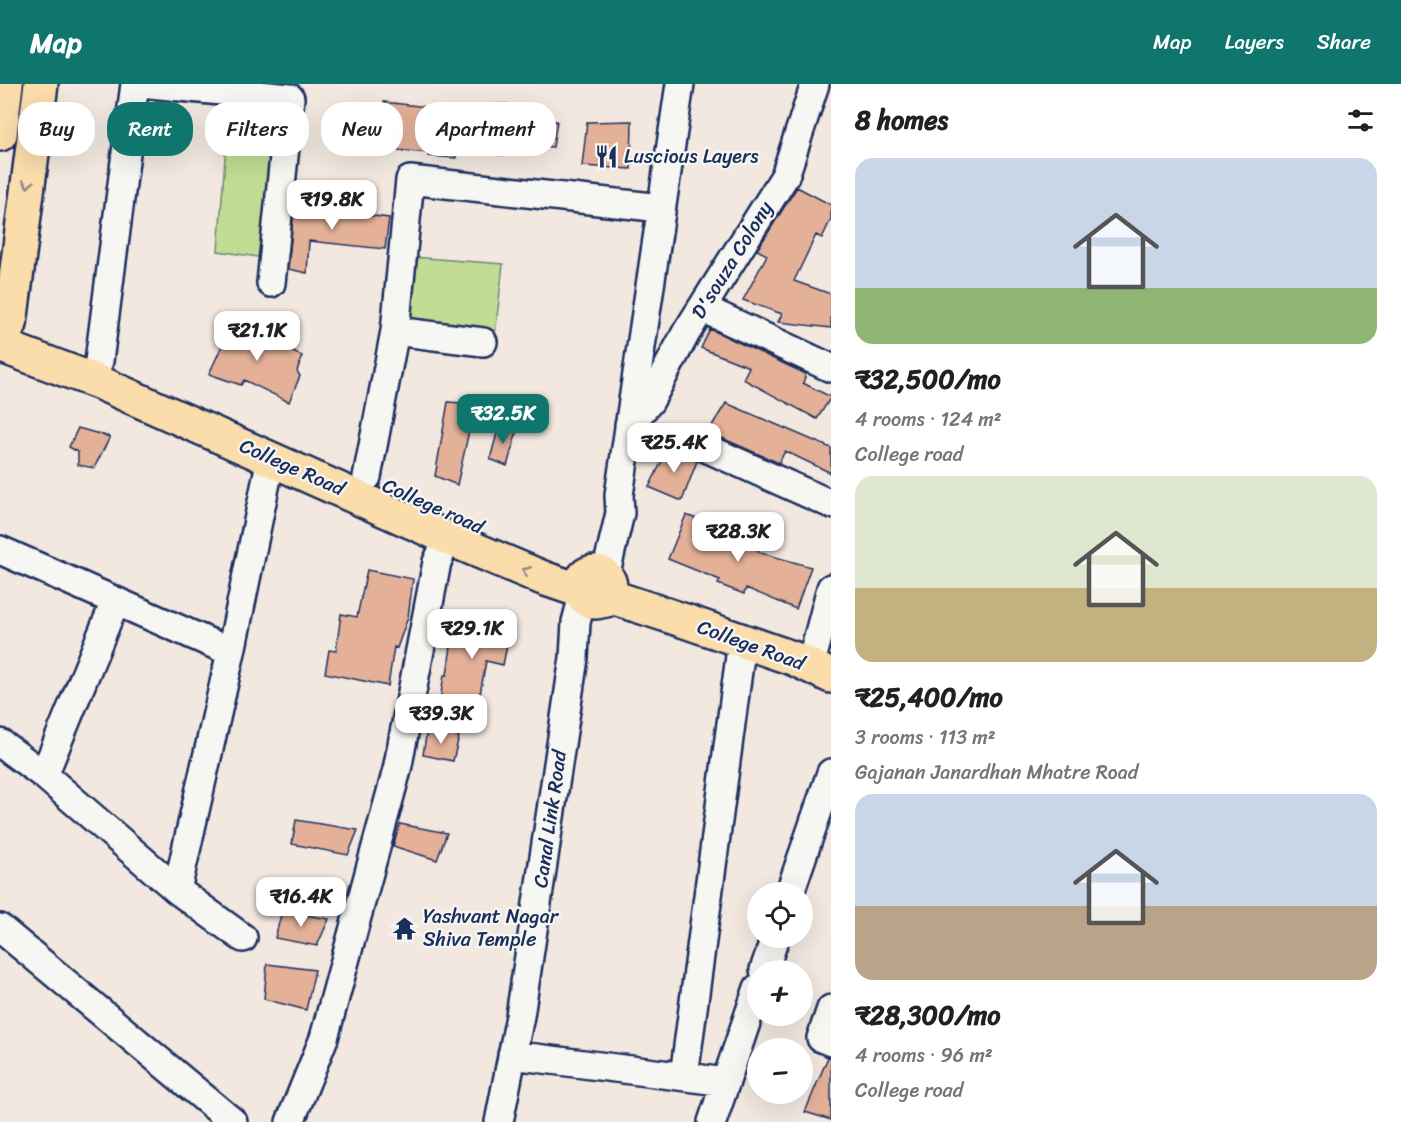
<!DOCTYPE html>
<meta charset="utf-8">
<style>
:root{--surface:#fff;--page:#f6f6f6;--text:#202124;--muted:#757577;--accent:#0f766e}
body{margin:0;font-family:Sriracha,sans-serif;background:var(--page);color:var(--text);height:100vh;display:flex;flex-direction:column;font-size:22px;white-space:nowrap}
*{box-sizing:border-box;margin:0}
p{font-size:20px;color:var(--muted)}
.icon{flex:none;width:33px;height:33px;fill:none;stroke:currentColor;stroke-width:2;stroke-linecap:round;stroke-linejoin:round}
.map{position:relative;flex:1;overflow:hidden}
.sheet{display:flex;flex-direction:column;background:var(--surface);width:570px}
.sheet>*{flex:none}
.hud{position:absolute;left:18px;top:18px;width:570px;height:54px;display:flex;gap:12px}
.tools{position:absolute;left:747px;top:798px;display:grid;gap:12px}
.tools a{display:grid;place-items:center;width:66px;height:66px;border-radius:50%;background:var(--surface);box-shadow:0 6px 24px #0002;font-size:30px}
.price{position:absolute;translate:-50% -51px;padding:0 14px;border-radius:12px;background:#fff;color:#222;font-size:20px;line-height:39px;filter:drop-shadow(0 2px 3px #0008)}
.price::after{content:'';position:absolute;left:50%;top:36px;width:18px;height:14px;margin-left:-9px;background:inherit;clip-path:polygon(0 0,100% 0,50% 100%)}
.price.current{background:var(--accent);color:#fff}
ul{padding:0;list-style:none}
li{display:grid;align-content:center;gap:12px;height:318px;padding:0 24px}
li span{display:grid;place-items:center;height:186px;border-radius:18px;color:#555}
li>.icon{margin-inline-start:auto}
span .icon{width:108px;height:108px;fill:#fffc;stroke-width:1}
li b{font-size:26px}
h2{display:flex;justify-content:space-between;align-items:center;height:72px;padding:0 24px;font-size:26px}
.tag{padding:0 21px;border-radius:24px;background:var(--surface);box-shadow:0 6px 24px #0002;font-size:21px;line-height:54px}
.tag.current{background:var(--accent);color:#fff}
header{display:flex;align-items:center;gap:36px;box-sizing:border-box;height:84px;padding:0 30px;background:var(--accent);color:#fff}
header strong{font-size:28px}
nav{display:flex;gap:33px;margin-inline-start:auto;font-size:21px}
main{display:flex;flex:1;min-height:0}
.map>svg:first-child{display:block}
</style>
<header>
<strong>Map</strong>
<nav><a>Map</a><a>Layers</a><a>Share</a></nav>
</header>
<main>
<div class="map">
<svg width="831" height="1038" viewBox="0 0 831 1038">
<rect width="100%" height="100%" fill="#f2e8e0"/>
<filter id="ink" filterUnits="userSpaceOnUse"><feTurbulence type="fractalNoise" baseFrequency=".0167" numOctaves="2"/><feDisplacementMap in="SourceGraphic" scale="12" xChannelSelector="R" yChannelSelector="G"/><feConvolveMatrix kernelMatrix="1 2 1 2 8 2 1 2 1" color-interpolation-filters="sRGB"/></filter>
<g filter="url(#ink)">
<path fill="#c2dc93" stroke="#6e8678" stroke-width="1.5" d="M 229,20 L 278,25 L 264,174 L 218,167 Z
M 412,173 L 503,180 L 495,252 L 406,238 Z"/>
<path fill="#e4b098" stroke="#1b2f5e" stroke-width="1.5" d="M 384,18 L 478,29 L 479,21 L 508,20 L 507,28 L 557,37 L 553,63 L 504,61 L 503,71 L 456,66 L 456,74 L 428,72 L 429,69 L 383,65 Z
M 632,37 L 631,85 L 582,82 L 587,38 Z
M 797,103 L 831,121 L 831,135 L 822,154 L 816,151 L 794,197 L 831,210 L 831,244 L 778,238 L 782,230 L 743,216 L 767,171 L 757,166 Z
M 295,115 L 312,116 L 311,124 L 389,134 L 385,165 L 309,157 L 307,189 L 288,185 Z
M 234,236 L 265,248 L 262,254 L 302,272 L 297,287 L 300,292 L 289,318 L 244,296 L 241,301 L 209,290 Z
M 710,245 L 806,290 L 803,299 L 831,313 L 817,335 L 743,295 L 749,283 L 701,264 Z
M 448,318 L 475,320 L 457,401 L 435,392 Z
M 726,319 L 831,364 L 831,389 L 785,367 L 779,379 L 708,348 Z
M 499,342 L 517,347 L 507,382 L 490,375 Z
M 78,344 L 110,353 L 94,384 L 78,381 L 78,368 L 69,363 Z
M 669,363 L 697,377 L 682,417 L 649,403 Z
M 686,431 L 716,442 L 713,449 L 760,462 L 758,468 L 811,483 L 796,525 L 746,504 L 744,510 L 718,500 L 720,496 L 668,475 Z
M 367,486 L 413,495 L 408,533 L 397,564 L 394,563 L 388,602 L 325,589 L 329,566 L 336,567 L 341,530 L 357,533 Z
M 455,533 L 511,542 L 503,581 L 486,577 L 477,627 L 440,616 L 444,591 L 447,591 Z
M 427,646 L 459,652 L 453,677 L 423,671 Z
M 296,736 L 358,746 L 348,771 L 292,760 Z
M 400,740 L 447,749 L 437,776 L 393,762 Z
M 282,827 L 329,835 L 317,862 L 275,854 Z
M 267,880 L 315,886 L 306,926 L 264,915 Z
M 828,973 L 831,973 L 831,1036 L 805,1028 Z"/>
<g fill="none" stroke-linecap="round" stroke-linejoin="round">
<defs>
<path id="minor" d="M 150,0 L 290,14 L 271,199
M 702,224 L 831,284
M 395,247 L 483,258
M 99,277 L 135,0
M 629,341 L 650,317 L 686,249 L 785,92 L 815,0
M 686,355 L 831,420
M 367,393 L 395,247 L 410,96 L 661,124
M 0,466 L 231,568
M 605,493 L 620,429 L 619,411 L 680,0
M 814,568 L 831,504
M 0,659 L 44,691 L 177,806
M 44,691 L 115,518
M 790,808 L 831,689
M 0,844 L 233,1038
M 243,854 L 177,806 L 231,568 L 271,374
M 764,886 L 775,854
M 831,925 L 821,954 L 831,958
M 512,971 L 726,998
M 684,992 L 742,557
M 290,1038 L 324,954 L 397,686 L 437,478 L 448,454
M 499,1038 L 520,932 L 574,574 L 576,538 L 583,512
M 712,1038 L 758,904"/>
<path id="major" d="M 0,50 L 6,0
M 10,240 L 41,0
M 2,262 L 98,298 L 448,454 L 543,494 L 581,507
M580 503a15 15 0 1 1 30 0a15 15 0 1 1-30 0Z
M 601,517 L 615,514 L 685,537 L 795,575 L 831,592"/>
</defs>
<use href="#minor" stroke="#1b2f5e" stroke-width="32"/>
<use href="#major" stroke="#1b2f5e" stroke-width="38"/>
<use href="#minor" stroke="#f6f6f2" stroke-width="27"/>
<use href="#major" stroke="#fbddab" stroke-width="33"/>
</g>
<defs><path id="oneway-chevron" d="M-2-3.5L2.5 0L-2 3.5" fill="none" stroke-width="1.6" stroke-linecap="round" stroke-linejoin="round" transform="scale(1.5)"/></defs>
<g stroke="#8b8684">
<use href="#oneway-chevron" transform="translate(28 100) rotate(97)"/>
<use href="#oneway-chevron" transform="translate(526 487) rotate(-157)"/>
</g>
</g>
<defs>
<symbol id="restaurant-bare" viewBox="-9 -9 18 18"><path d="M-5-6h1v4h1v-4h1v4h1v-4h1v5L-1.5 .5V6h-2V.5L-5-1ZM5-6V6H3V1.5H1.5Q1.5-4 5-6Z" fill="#1b2f5e" stroke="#f6f6f2" stroke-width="2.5" paint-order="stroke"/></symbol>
<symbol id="temple-bare" viewBox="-9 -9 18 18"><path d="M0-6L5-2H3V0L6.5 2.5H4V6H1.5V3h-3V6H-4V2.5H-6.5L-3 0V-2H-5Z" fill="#1b2f5e" stroke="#f6f6f2" stroke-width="2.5" paint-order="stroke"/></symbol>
</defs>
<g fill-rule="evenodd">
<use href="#restaurant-bare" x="590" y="56" width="33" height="33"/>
<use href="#temple-bare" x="388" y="828" width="33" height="33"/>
</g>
<g text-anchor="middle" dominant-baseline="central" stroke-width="4.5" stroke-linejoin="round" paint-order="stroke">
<g font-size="20" fill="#1b2f5e" stroke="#f6f6f2" text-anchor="start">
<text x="624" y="72">Luscious Layers</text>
<text x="423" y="832">Yashvant Nagar<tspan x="423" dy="23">Shiva Temple</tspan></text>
</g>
<g font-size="20" fill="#1b2f5e" stroke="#f6f6f2">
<text transform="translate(732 176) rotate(-58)">D'souza Colony</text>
<text transform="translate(292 383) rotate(24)">College Road</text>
<text transform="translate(433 422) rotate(24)">College road</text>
<text transform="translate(751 561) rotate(20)">College Road</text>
<text transform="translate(550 735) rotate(-82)">Canal Link Road</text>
</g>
</g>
</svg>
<div class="tools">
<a><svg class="icon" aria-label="locate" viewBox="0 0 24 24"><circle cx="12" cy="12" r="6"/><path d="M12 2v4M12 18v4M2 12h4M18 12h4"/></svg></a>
<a>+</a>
<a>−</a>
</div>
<b class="price" style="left:332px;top:147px">₹19.8K</b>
<b class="price" style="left:257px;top:278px">₹21.1K</b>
<b class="price current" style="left:503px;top:361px">₹32.5K</b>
<b class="price" style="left:674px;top:390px">₹25.4K</b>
<b class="price" style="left:738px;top:479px">₹28.3K</b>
<b class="price" style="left:472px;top:576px">₹29.1K</b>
<b class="price" style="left:441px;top:661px">₹39.3K</b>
<b class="price" style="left:301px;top:844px">₹16.4K</b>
<div class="hud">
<a class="tag">Buy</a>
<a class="tag current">Rent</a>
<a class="tag">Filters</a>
<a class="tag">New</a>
<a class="tag">Apartment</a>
</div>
</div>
<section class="sheet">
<h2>8 homes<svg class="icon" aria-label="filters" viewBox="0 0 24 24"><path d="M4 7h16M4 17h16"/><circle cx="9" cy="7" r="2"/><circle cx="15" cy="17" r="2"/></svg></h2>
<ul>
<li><span style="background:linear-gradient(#c9d6e8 70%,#8fb573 0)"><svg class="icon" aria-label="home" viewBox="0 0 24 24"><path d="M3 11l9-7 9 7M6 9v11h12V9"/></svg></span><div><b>₹32,500/mo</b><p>4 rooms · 124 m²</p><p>College road</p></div></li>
<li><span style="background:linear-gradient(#dfe7d0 60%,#c2b280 0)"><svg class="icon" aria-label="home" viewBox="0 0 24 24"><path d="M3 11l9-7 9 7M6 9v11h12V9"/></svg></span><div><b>₹25,400/mo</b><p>3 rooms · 113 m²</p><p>Gajanan Janardhan Mhatre Road</p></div></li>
<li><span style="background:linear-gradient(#c9d6e8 60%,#b9a48a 0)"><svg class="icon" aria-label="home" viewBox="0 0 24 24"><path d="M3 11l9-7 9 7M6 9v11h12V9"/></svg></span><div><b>₹28,300/mo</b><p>4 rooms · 96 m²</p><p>College road</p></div></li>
</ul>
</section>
</main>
